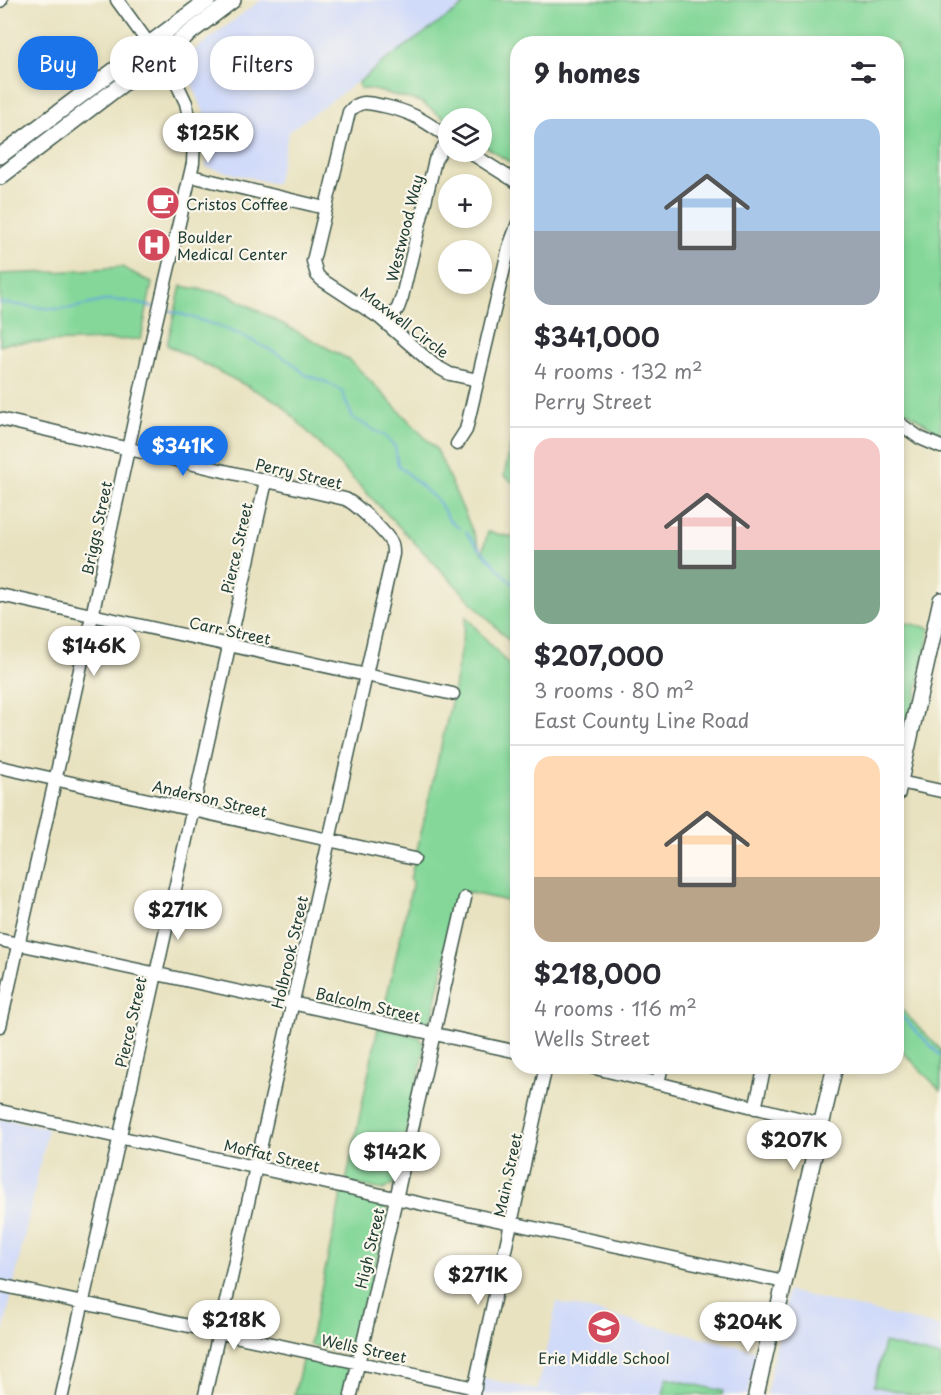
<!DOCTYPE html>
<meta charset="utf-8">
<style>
:root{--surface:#fff;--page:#f7f7f7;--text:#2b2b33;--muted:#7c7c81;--line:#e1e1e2;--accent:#1a73e8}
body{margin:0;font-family:"Playpen Sans",sans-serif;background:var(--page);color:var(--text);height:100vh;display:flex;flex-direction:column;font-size:22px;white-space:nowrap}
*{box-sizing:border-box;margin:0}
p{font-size:20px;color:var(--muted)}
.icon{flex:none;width:33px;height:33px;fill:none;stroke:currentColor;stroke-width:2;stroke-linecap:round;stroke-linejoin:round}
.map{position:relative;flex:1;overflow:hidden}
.side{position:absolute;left:510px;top:36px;width:394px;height:1038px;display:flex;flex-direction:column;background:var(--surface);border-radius:24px;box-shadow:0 3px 9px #0003}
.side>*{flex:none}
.banner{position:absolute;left:18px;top:36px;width:402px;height:54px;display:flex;gap:12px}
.tools{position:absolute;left:438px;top:108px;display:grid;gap:12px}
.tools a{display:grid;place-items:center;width:54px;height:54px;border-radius:50%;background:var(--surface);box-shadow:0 3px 9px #0003;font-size:30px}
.price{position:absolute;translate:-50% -51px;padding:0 14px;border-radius:21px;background:#fff;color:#222;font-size:20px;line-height:39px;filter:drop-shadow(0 2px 3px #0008)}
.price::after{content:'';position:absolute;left:50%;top:36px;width:18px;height:14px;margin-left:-9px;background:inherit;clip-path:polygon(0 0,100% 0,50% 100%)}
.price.on{background:var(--accent);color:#fff}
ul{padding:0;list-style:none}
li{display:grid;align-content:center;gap:12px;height:318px;padding:0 24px}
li+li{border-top:2px solid var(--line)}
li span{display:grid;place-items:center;height:186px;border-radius:18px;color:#555}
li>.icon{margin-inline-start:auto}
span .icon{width:108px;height:108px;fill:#fffc;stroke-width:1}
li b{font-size:26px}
h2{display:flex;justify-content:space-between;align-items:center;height:72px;padding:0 24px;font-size:26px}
.tag{padding:0 21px;border-radius:24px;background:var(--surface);box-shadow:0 3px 9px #0003;font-size:21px;line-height:54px}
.tag.on{background:var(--accent);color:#fff}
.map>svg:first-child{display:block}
</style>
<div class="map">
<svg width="941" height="1395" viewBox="0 0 941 1395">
<rect width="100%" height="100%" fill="#fbf7ec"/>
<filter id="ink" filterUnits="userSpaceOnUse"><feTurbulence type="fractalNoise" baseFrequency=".0167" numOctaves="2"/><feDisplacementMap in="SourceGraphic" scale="12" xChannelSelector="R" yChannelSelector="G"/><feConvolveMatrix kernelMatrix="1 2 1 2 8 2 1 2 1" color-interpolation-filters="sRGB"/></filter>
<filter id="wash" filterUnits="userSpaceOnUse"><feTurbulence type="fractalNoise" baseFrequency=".008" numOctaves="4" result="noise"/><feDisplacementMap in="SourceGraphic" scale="24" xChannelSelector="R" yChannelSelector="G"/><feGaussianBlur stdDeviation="1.35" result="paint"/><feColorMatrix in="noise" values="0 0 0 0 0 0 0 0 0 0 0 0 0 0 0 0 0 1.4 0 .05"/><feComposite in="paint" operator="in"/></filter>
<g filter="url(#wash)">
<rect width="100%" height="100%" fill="#e8e2c0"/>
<path fill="#d0daf9" d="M 261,0 L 460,0 L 464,5 L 289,131 L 276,184 L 206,167 L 209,146 L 209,128 L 203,110 L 192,84 L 177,63 Z
M 0,1118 L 48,1128 L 3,1334 L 0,1334 Z
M 788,1291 L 941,1327 L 941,1395 L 766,1395 Z
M 557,1302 L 758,1351 L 748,1395 L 479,1395 L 483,1378 L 537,1390 Z"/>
<path fill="#84d799" stroke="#528a66" stroke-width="1.5" d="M 460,0 L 941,0 L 941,434 L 897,405 L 897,44 L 518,44 L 517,167 L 482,144 L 482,118 L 448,118 L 448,121 L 421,102 L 370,89 L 361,89 L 358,83 L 383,62 L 463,6 Z
M 122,267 L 152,283 L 141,339 L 9,343 L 0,346 L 0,274 L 54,272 Z
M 181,286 L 227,294 L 350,360 L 437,450 L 482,553 L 488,532 L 517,538 L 517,649 L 280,403 L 167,345 Z
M 517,416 L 518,485 L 517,485 L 504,476 Z
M 466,617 L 517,674 L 517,903 L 461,891 L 432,1018 L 421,1026 L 382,1018 L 413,881 L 410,880 L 453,694 Z
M 897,621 L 930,628 L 897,787 Z
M 897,1005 L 941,1050 L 941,1091 L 897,1046 Z
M 378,1028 L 420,1037 L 425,1049 L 394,1184 L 383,1190 L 346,1182 Z
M 342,1192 L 381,1200 L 388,1213 L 357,1347 L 347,1353 L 309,1345 Z
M 884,1343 L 941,1357 L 941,1395 L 914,1395 L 874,1386 Z
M 303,1357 L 344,1366 L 350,1374 L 346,1395 L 294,1395 Z
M 666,1378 L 723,1391 L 722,1395 L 662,1395 Z"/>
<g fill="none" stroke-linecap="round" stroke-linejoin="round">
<path stroke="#66a8da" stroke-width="2" d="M 0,303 L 54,309 L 72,308 L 108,300 L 125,301 L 154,307
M 162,308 L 212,324 L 241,335 L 274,352 L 291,362 L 306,375 L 326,382 L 341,390 L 353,418 L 385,436 L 395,447 L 398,465 L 439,502 L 449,520 L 459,528
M 466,532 L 472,540 L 518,590
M 897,1012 L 941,1056"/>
</g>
</g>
<g filter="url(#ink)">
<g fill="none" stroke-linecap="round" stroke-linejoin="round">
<defs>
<path id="minor" d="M 0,1 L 1,0
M 448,137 C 424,121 413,112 384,106 C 368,103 360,99 349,112 L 313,261 L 317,275 L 322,280 L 380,318 L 434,365 L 450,374 L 478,380
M 469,152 L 518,183
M 191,176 L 325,208
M 387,323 L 398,308 L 402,297 L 435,160 L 448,140
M 0,419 L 345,499 C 355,503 387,533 392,544 C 393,547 393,550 393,554 L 205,1395
M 897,422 L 920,438 L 941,447
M 457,444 L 466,430 L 509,247 L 518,223
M 0,595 L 453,694
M 0,767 L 414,859
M 900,782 L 941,791
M 0,940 L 518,1052
M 0,1026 L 92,616 L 149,352 L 193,163 L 194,139 L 186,103 L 178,86 L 165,66 L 117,0
M 586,1066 C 665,1084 743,1105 822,1124
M 658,1083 L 662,1066
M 755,1108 L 765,1066
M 0,1111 L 404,1200 L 784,1282
M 0,1285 L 475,1388
M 473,1394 L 546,1066
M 62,1395 L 266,481
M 351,1395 L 465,898"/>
<path id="major" d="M 0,156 L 208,0
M 0,177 L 233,0
M 897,794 L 941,600
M 756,1395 L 770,1333 L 775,1322 L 835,1066"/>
</defs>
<use href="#minor" stroke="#3d5649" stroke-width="15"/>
<use href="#major" stroke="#3d5649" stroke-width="18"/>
<use href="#minor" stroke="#fff" stroke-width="12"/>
<use href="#major" stroke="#fff" stroke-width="15"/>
</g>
</g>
<defs>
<symbol id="cafe-disc" viewBox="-11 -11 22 22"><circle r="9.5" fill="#d1495b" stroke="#fbf7ec"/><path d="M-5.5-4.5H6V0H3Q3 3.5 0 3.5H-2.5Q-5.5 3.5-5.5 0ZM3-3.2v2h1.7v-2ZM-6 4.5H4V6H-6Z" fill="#fff"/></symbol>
<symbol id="hospital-disc" viewBox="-11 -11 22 22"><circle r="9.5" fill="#d1495b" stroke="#fbf7ec"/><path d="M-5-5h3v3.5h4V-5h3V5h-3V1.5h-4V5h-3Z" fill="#fff"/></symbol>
<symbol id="school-disc" viewBox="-11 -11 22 22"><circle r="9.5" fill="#d1495b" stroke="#fbf7ec"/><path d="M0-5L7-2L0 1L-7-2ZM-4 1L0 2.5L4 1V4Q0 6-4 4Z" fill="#fff"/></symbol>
</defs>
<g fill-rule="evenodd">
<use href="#cafe-disc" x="144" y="184" width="38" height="38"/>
<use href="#hospital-disc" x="135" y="226" width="38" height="38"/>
<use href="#school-disc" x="585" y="1308" width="38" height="38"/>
</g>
<g text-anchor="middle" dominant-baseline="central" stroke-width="4.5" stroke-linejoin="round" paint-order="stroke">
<g font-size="15" fill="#1f3d34" stroke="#fbf7ec" text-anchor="start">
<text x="186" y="203">Cristos Coffee</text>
<text x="177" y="236">Boulder<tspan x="177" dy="17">Medical Center</tspan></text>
<text x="604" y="1357" text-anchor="middle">Erie Middle School</text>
</g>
<g font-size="15" fill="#1f3d34" stroke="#fbf7ec">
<text transform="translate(404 228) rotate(-76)">Westwood Way</text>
<text transform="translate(405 322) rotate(37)">Maxwell Circle</text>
<text transform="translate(299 473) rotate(13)">Perry Street</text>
<text transform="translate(96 528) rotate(-78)">Briggs Street</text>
<text transform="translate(236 548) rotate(-77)">Pierce Street</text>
<text transform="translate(230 630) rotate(12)">Carr Street</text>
<text transform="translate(210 798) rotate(13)">Anderson Street</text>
<text transform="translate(289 952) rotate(-77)">Holbrook Street</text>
<text transform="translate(368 1004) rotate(13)">Balcolm Street</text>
<text transform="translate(130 1022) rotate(-77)">Pierce Street</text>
<text transform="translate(272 1155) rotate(13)">Moffat Street</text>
<text transform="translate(507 1175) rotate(-78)">Main Street</text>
<text transform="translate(369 1248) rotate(-77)">High Street</text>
<text transform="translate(364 1348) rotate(12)">Wells Street</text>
</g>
</g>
</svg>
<div class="tools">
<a><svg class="icon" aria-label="layers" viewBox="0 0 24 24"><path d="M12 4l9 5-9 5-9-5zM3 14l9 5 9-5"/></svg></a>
<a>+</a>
<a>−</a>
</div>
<b class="price" style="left:208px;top:164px">$125K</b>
<b class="price on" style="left:183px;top:477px">$341K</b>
<b class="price" style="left:94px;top:677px">$146K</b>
<b class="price" style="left:178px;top:941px">$271K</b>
<b class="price" style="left:794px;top:1171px">$207K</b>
<b class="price" style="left:395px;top:1183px">$142K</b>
<b class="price" style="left:478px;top:1306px">$271K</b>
<b class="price" style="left:234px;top:1351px">$218K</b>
<b class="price" style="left:748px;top:1353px">$204K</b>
<div class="banner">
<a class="tag on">Buy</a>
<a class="tag">Rent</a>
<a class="tag">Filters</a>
</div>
<section class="side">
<h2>9 homes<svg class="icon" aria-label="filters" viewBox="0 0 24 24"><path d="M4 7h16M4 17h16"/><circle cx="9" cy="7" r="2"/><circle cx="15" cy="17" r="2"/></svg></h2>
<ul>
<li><span style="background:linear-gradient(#a9c7e8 60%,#9aa5b1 0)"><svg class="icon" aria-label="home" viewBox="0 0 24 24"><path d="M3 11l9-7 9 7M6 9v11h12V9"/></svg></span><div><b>$341,000</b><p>4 rooms · 132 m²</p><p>Perry Street</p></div></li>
<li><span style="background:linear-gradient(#f6c9c9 60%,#7fa58c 0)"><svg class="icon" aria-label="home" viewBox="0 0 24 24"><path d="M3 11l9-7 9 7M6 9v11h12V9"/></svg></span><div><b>$207,000</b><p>3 rooms · 80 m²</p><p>East County Line Road</p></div></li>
<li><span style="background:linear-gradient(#ffd9b3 65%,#b9a48a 0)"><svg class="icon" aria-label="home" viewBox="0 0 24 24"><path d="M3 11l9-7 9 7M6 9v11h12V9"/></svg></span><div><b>$218,000</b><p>4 rooms · 116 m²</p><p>Wells Street</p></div></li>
</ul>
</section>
</div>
